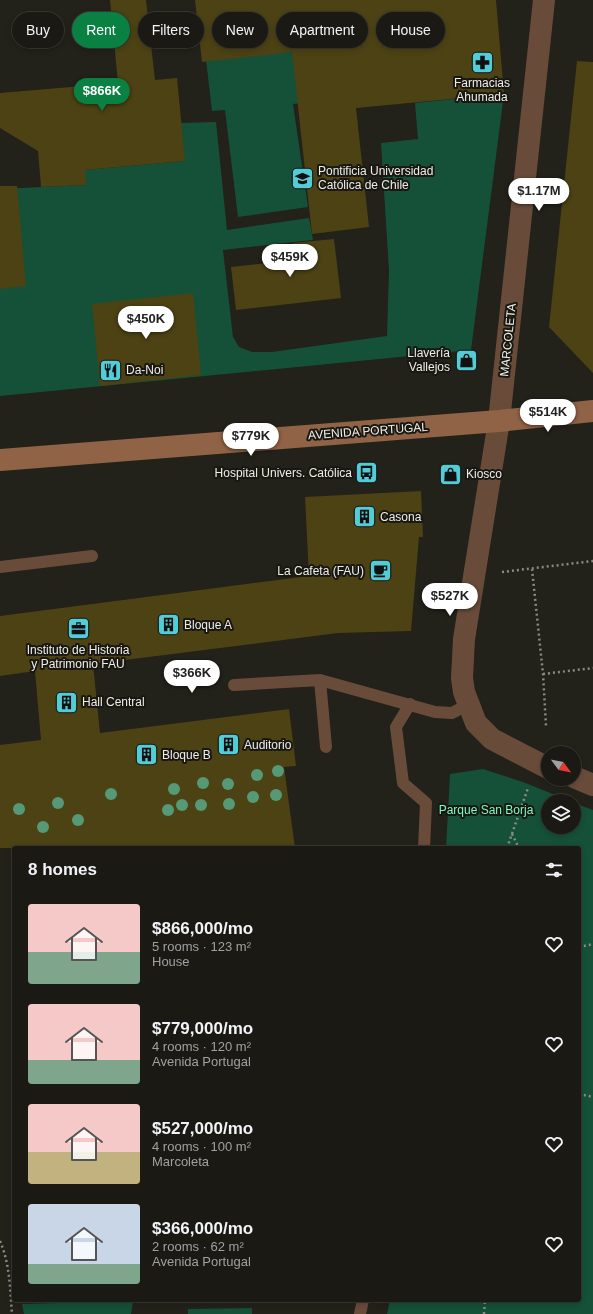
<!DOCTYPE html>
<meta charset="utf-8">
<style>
:root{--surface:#1a1914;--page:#23221d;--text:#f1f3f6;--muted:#9fa0a0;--line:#383834;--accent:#0b8043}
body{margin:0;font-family:Arial,sans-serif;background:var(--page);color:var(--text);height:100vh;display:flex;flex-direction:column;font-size:15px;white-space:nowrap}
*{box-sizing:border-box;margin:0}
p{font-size:13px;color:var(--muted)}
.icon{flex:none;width:22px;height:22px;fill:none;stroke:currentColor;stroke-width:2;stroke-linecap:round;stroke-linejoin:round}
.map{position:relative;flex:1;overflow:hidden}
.details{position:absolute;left:12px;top:846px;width:569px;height:456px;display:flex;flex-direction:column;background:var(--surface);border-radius:4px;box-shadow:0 2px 6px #0003,0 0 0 1px var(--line)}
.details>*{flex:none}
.banner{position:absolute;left:12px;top:12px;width:569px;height:36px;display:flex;gap:8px}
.needle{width:26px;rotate:122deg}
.controls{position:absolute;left:541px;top:746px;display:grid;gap:8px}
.controls a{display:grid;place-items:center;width:40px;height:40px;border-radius:50%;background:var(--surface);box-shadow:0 2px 6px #0003,0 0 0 1px var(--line);font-size:20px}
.price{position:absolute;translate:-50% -34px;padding:0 9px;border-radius:14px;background:#fff;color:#222;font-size:13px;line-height:26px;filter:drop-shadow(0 1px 2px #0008)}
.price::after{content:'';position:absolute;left:50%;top:24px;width:12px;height:9px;margin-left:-6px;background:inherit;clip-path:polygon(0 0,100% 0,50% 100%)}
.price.selected{background:var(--accent);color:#fff}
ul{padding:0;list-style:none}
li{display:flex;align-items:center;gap:12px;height:100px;padding:0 16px}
li span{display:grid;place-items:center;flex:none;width:112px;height:80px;border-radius:4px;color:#555}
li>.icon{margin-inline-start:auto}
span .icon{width:48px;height:48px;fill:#fffc;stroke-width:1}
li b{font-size:17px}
h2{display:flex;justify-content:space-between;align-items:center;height:48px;padding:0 16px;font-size:17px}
.tag{padding:0 14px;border-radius:18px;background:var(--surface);box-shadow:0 2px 6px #0003,0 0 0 1px var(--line);font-size:14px;line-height:36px}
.tag.selected{background:var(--accent);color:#fff}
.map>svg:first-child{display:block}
</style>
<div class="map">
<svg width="593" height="1314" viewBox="0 0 593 1314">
<rect width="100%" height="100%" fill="#22211a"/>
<path fill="#145138" d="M 199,0 L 345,0 L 312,102 L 293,104 L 308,207 L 238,217 L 225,110 L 212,111 Z
M 504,94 L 471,350 L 0,396 L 0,189 L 85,185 L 85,170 L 184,161 L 181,123 L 216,122 L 227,230 L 309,218 L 313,240 L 223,250 L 233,337 L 239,347 L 252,352 L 272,352 L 387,336 L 389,271 L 381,143 L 418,139 L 415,103 Z
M 483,769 L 523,782 L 570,801 L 548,801 L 548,827 L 574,827 L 574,803 L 593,810 L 593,1314 L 387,1314 L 390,1300 L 579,1300 L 579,848 L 446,848 L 450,774 Z
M 133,1301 L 131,1314 L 24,1314 L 22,1304 Z
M 252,1308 L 252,1314 L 188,1314 L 188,1309 Z"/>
<path fill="#4d4214" d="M 110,0 L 146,0 L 155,80 L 177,78 L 185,161 L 85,170 L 86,185 L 41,187 L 38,151 L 0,128 L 0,93 L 118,83 Z
M 195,0 L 496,0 L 504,94 L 356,108 L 369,227 L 312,234 L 292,52 L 202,62 Z
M 577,61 L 593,62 L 593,373 L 549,327 Z
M 0,186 L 17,186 L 26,286 L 0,289 Z
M 334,239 L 341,298 L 236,310 L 231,267 L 295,260 L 293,243 Z
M 193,293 L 201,375 L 100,386 L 92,304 Z
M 421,491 L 423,537 L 419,537 L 411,631 L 338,633 L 93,664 L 100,733 L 289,709 L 296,766 L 284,767 L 295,848 L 0,848 L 0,745 L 41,740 L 35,671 L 0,676 L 0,616 L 309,576 L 305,497 Z"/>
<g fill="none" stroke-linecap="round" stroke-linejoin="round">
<path stroke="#8b8a84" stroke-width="2.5" stroke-dasharray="2 3" stroke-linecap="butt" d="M 532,569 L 543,674 L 546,726
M 502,572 L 593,561
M 543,674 L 593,668
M 512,834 L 519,848
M 507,848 L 528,788
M 579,947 L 593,944
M 579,1094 L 593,1097
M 0,1241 C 10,1264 10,1289 12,1314
M 484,1314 L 485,1300"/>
<path stroke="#694b3a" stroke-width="12" d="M 0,567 L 92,556
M 320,680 L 326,747
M 234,685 L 320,680 L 435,712 L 452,713 L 469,704
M 410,704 L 396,727 L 403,783 L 426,803 L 424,848
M 360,1314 L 363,1300"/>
<path stroke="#694b3a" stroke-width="22" d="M 544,0 L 499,421 L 464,639 L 462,678 L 464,692 L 476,723 L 492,739 L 548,768
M 574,777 L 593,785"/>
<path stroke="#916346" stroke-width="22" d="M 0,460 L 499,421 L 593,411"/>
</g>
<g fill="#559976">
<circle cx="278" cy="771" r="6"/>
<circle cx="257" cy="775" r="6"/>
<circle cx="203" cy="783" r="6"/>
<circle cx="228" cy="784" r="6"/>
<circle cx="174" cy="789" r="6"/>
<circle cx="111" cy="794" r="6"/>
<circle cx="276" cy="795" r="6"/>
<circle cx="253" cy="797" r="6"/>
<circle cx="58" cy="803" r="6"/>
<circle cx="229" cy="804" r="6"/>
<circle cx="182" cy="805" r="6"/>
<circle cx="201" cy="805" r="6"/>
<circle cx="19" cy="809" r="6"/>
<circle cx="168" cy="810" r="6"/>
<circle cx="78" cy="820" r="6"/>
<circle cx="43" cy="827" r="6"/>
</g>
<defs>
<symbol id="pharmacy-square" viewBox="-11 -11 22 22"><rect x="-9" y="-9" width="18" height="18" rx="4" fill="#52ccd6" stroke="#191711"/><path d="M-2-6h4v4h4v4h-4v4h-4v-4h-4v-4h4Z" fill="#111"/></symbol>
<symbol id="university-square" viewBox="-11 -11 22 22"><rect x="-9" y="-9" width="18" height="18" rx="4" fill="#52ccd6" stroke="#191711"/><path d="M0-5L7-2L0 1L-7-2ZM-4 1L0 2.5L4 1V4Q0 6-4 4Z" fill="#111"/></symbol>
<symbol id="shop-square" viewBox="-11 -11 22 22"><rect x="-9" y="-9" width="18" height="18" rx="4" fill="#52ccd6" stroke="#191711"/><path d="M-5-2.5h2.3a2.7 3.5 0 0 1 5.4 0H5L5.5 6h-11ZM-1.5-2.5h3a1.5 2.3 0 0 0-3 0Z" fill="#111"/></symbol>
<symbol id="restaurant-square" viewBox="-11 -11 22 22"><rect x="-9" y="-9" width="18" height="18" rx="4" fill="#52ccd6" stroke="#191711"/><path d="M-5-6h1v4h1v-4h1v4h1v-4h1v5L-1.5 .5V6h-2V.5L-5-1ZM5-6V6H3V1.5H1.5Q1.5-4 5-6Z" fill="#111"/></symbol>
<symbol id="bus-square" viewBox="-11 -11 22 22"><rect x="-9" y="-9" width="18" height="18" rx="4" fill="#52ccd6" stroke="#191711"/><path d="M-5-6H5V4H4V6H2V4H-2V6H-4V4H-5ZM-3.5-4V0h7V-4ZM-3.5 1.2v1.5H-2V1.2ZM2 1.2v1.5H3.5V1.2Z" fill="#111"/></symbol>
<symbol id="building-square" viewBox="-11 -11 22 22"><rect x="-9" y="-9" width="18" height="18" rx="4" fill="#52ccd6" stroke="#191711"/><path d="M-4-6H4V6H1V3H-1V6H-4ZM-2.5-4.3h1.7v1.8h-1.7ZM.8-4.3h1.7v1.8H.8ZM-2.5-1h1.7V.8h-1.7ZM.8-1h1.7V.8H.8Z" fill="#111"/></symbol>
<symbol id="cafe-square" viewBox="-11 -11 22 22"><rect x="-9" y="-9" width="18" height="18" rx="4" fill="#52ccd6" stroke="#191711"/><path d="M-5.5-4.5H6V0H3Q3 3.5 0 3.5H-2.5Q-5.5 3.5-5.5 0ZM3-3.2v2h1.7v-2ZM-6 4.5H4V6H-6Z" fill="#111"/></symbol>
<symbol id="office-square" viewBox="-11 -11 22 22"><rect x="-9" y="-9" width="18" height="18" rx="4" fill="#52ccd6" stroke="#191711"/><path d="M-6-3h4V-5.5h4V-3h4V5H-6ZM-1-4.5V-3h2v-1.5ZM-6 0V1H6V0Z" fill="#111"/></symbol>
</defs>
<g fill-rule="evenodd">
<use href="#pharmacy-square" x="470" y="50" width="25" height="25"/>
<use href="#university-square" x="290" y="166" width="25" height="25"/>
<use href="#shop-square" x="454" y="348" width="25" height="25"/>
<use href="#restaurant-square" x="98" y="358" width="25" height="25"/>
<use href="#bus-square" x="354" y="460" width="25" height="25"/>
<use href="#shop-square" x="438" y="462" width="25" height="25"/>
<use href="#building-square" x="352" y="504" width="25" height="25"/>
<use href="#cafe-square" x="368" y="558" width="25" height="25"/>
<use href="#building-square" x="156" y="612" width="25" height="25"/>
<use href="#office-square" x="66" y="616" width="25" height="25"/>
<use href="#building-square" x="54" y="690" width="25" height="25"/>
<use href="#building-square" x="216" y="732" width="25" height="25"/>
<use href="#building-square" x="134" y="742" width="25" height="25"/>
</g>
<g text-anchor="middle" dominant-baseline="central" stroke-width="4" stroke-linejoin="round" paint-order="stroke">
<g font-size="12" fill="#eeede8" stroke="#191711" text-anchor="start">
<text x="482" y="83" text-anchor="middle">Farmacias<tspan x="482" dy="14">Ahumada</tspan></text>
<text x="318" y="171">Pontificia Universidad<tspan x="318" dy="14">Católica de Chile</tspan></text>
<text x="450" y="353" text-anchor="end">Llavería<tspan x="450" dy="14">Vallejos</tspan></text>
<text x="126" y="370">Da-Noi</text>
<text x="352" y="473" text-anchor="end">Hospital Univers. Católica</text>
<text x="466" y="474">Kiosco</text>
<text x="380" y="517">Casona</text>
<text x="364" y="571" text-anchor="end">La Cafeta (FAU)</text>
<text x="184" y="625">Bloque A</text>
<text x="78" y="650" text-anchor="middle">Instituto de Historia<tspan x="78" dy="14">y Patrimonio FAU</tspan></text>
<text x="82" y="702">Hall Central</text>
<text x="244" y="745">Auditorio</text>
<text x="162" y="755">Bloque B</text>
</g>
<g font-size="12" fill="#eeede8" stroke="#191711">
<text transform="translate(508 340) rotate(-84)">MARCOLETA</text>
<text transform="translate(368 431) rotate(-4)">AVENIDA PORTUGAL</text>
</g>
<g font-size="12" fill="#7ffbc2" stroke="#191711">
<text x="486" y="810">Parque San Borja</text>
</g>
</g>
</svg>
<div class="controls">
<a><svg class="needle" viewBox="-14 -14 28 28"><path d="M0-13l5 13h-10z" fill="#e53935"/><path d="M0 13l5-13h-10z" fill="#9fa0a0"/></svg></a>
<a><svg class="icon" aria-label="layers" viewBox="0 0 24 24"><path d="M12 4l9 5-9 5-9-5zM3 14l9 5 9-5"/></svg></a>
</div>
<b class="price selected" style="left:102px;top:112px">$866K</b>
<b class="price" style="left:539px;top:212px">$1.17M</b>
<b class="price" style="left:290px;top:278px">$459K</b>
<b class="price" style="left:146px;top:340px">$450K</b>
<b class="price" style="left:548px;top:433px">$514K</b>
<b class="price" style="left:251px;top:457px">$779K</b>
<b class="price" style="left:450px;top:617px">$527K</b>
<b class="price" style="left:192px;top:694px">$366K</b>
<div class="banner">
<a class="tag">Buy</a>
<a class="tag selected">Rent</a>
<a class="tag">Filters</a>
<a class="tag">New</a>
<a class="tag">Apartment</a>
<a class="tag">House</a>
</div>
<section class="details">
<h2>8 homes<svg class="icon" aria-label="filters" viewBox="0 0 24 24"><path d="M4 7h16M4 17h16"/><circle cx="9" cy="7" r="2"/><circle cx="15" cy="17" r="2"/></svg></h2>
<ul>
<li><span style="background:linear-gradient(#f6c9c9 60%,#7fa58c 0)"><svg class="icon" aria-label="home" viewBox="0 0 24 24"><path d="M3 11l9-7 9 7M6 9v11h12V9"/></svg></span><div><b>$866,000/mo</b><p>5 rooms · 123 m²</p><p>House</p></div><svg class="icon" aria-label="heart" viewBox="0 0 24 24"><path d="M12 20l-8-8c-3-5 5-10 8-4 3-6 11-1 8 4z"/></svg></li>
<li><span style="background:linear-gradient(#f6c9c9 70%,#7fa58c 0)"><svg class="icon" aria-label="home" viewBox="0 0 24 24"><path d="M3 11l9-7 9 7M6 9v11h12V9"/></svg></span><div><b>$779,000/mo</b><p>4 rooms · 120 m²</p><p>Avenida Portugal</p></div><svg class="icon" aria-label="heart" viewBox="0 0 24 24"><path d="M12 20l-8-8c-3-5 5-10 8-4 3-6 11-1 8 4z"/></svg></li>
<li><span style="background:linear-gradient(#f6c9c9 60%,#c2b280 0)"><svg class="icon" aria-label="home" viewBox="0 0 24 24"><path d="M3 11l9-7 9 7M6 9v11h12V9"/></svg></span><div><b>$527,000/mo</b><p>4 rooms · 100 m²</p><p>Marcoleta</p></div><svg class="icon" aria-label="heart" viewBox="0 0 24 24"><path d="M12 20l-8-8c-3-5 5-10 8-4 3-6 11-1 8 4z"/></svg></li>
<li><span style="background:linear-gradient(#c9d6e8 75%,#7fa58c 0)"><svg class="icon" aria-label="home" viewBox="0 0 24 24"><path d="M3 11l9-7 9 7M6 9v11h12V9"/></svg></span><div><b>$366,000/mo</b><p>2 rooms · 62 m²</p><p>Avenida Portugal</p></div><svg class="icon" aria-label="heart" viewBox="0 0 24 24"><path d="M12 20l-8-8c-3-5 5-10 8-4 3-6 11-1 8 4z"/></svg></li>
</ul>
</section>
</div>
